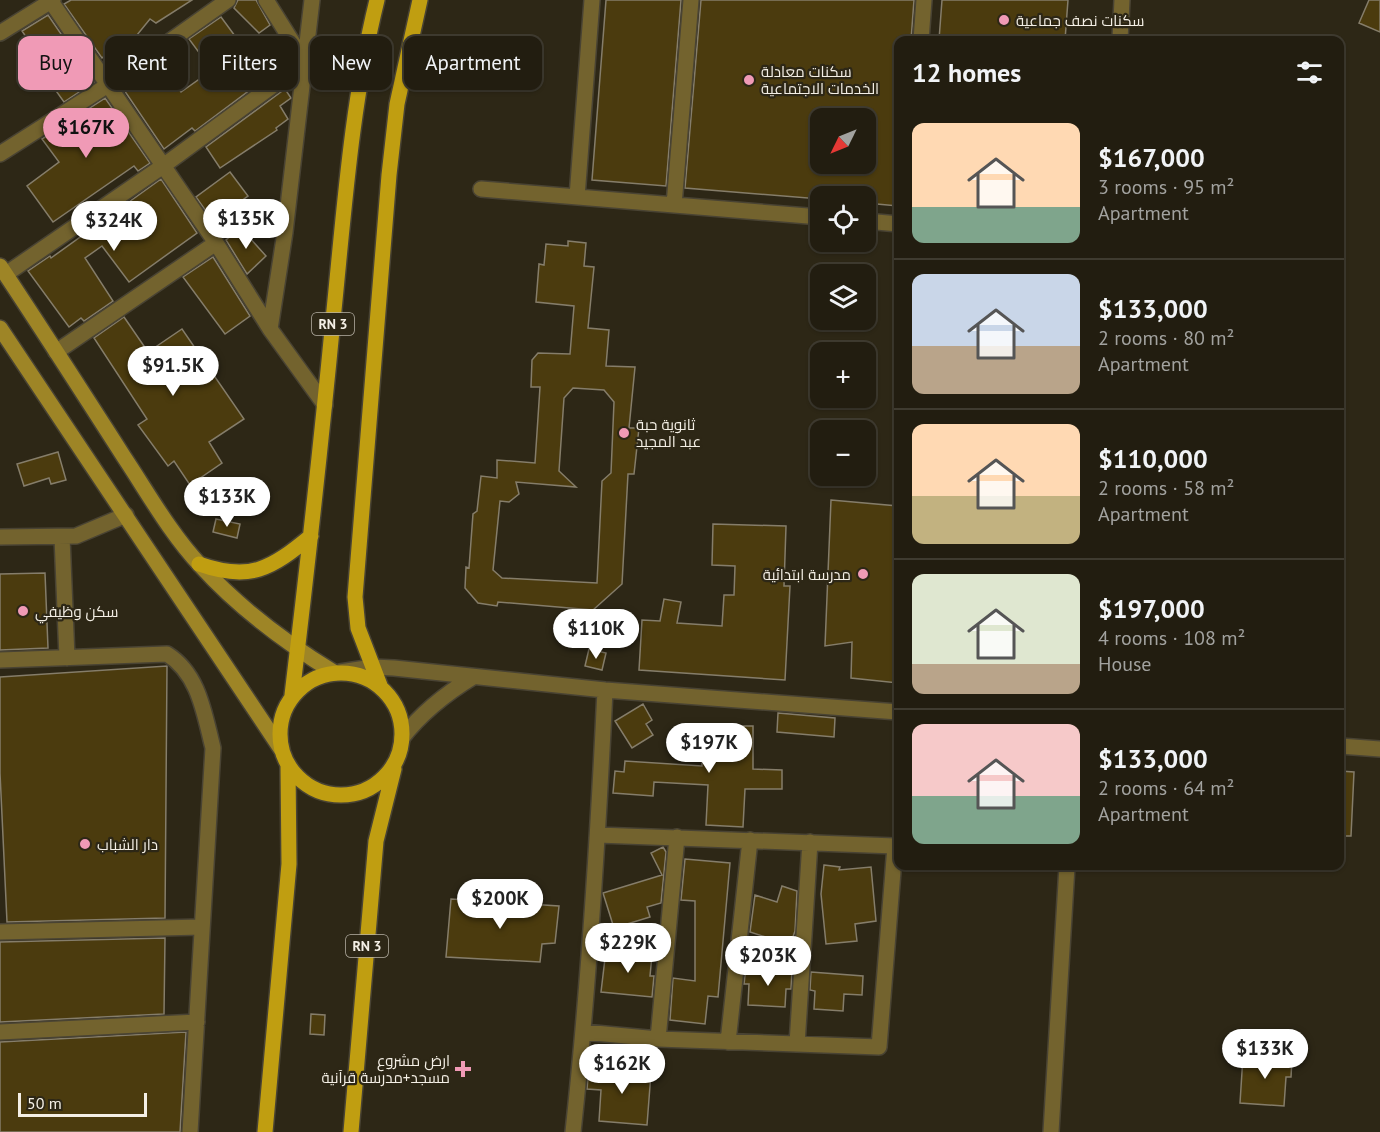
<!DOCTYPE html>
<meta charset="utf-8">
<style>
:root{--surface:#221d10;--page:#2a2619;--text:#f1f3f6;--muted:#a2a29f;--line:#3f3b30;--accent:#f09ab6}
body{margin:0;font-family:"PT Sans",Cairo,sans-serif;background:var(--page);color:var(--text);height:100vh;display:flex;flex-direction:column;font-size:22px;white-space:nowrap}
*{box-sizing:border-box;margin:0}
p{font-size:20px;color:var(--muted)}
.icon{flex:none;width:33px;height:33px;fill:none;stroke:currentColor;stroke-width:2;stroke-linecap:round;stroke-linejoin:round}
.map{position:relative;flex:1;overflow:hidden}
.panel{position:absolute;left:894px;top:36px;width:450px;height:834px;display:flex;flex-direction:column;background:var(--surface);border-radius:12px;box-shadow:0 2px 4px #0004,0 0 0 2px var(--line)}
.panel>*{flex:none}
.hud{position:absolute;left:18px;top:36px;width:570px;height:54px;display:flex;gap:12px}
.needle{width:39px;rotate:227deg}
.fabs{position:absolute;left:810px;top:108px;display:grid;gap:12px}
.fabs a{display:grid;place-items:center;width:66px;height:66px;border-radius:12px;background:var(--surface);box-shadow:0 2px 4px #0004,0 0 0 2px var(--line);font-size:30px}
.scale{position:absolute;left:18px;bottom:15px;width:129px;box-sizing:border-box;padding-left:6px;border:3px solid #f4efe5;border-top:0;font-size:16px;line-height:21px;white-space:nowrap;color:#f4efe5;-webkit-text-stroke:4px #2d2716;paint-order:stroke}
.price{position:absolute;translate:-50% -51px;padding:0 14px;border-radius:21px;background:#fff;color:#222;font-size:20px;line-height:39px;filter:drop-shadow(0 2px 3px #0008)}
.price::after{content:'';position:absolute;left:50%;top:36px;width:18px;height:14px;margin-left:-9px;background:inherit;clip-path:polygon(0 0,100% 0,50% 100%)}
.price.current{background:var(--accent);color:#111}
ul{padding:0;list-style:none}
li{display:flex;align-items:center;gap:18px;height:150px;padding:0 18px}
li+li{border-top:2px solid var(--line)}
li span{display:grid;place-items:center;flex:none;width:168px;height:120px;border-radius:12px;color:#555}
li>.icon{margin-inline-start:auto}
span .icon{width:72px;height:72px;fill:#fffc;stroke-width:1}
li b{font-size:26px}
h2{display:flex;justify-content:space-between;align-items:center;height:72px;padding:0 18px;font-size:26px}
.chip{padding:0 21px;border-radius:12px;background:var(--surface);box-shadow:0 2px 4px #0004,0 0 0 2px var(--line);font-size:21px;line-height:54px}
.chip.current{background:var(--accent);color:#111}
.map>svg:first-child{display:block}
</style>
<div class="map">
<svg width="1380" height="1132" viewBox="0 0 1380 1132">
<rect width="100%" height="100%" fill="#2d2716"/>
<path fill="#4b3b0e" stroke="#857d6a" stroke-width="1.5" fill-rule="evenodd" d="M 71,0 L 192,0 L 156,23 L 150,19 L 137,35 L 102,58 L 64,4 Z
M 238,0 L 256,0 L 270,25 L 259,33 L 234,8 Z
M 606,0 L 681,0 L 666,186 L 592,180 Z
M 701,0 L 914,0 L 911,40 L 898,40 L 898,206 L 866,203 L 866,196 L 820,196 L 820,199 L 685,188 ZM 820,118 L 866,118 L 866,164 L 820,164 Z
M 942,0 L 1068,0 L 1065,40 L 939,40 Z
M 1369,0 L 1380,0 L 1380,32 L 1359,23 Z
M 48,15 L 94,82 L 64,102 L 39,67 L 44,63 L 22,31 Z
M 221,17 L 266,78 L 195,131 L 192,128 L 164,149 L 122,87 L 158,62 L 181,92 L 212,70 L 189,39 Z
M 285,89 L 291,98 L 280,106 L 288,119 L 276,128 L 277,130 L 220,168 L 206,147 Z
M 105,98 L 150,163 L 138,171 L 134,166 L 53,222 L 27,186 L 59,162 L 42,139 Z
M 230,172 L 248,196 L 213,221 L 196,197 Z
M 161,179 L 197,233 L 129,282 L 102,246 L 85,258 L 113,301 L 84,321 L 81,318 L 69,327 L 28,271 L 50,256 L 51,258 Z
M 241,228 L 266,256 L 247,274 L 226,240 Z
M 568,241 L 586,243 L 584,266 L 594,267 L 588,328 L 609,330 L 606,366 L 635,367 L 629,428 L 639,428 L 634,474 L 628,474 L 622,584 L 593,610 L 498,602 L 497,606 L 478,603 L 465,588 L 466,567 L 469,568 L 473,514 L 477,511 L 481,476 L 497,478 L 497,460 L 535,463 L 540,387 L 531,387 L 532,360 L 538,353 L 570,354 L 574,306 L 536,302 L 539,264 L 544,265 L 546,244 L 568,246 ZM 573,388 L 604,390 L 614,402 L 611,473 L 602,481 L 597,583 L 502,578 L 493,570 L 500,501 L 509,502 L 519,494 L 516,482 L 576,487 L 559,471 L 564,398 Z
M 213,257 L 250,316 L 225,334 L 183,277 Z
M 124,317 L 148,352 L 182,329 L 244,419 L 209,442 L 222,463 L 190,485 L 174,461 L 168,466 L 138,425 L 147,419 L 94,338 Z
M 58,452 L 66,480 L 51,484 L 49,478 L 24,486 L 17,464 Z
M 831,500 L 898,506 L 898,683 L 851,678 L 852,642 L 825,646 Z
M 216,519 L 240,524 L 237,538 L 213,532 Z
M 713,524 L 786,526 L 784,586 L 790,586 L 785,680 L 639,670 L 642,620 L 660,621 L 664,599 L 681,602 L 677,623 L 722,626 L 724,595 L 734,595 L 735,566 L 712,565 Z
M 45,573 L 48,648 L 0,650 L 0,574 Z
M 589,649 L 606,653 L 602,670 L 585,666 Z
M 167,666 L 165,918 L 7,922 L 0,773 L 0,677 Z
M 643,704 L 652,720 L 646,724 L 653,735 L 632,748 L 615,721 Z
M 778,713 L 835,718 L 834,737 L 777,732 Z
M 702,726 L 753,726 L 753,769 L 782,770 L 782,789 L 745,789 L 743,827 L 706,825 L 708,785 L 654,782 L 653,796 L 613,793 L 615,771 L 624,772 L 625,761 L 702,766 Z
M 1340,771 L 1354,772 L 1351,836 L 1340,836 Z
M 663,847 L 666,852 L 661,903 L 647,907 L 650,917 L 614,928 L 603,893 L 662,875 L 651,853 Z
M 685,859 L 730,863 L 718,997 L 708,996 L 705,1024 L 670,1020 L 673,978 L 695,981 L 695,901 L 681,900 Z
M 824,865 L 840,867 L 839,870 L 871,867 L 876,921 L 855,924 L 857,941 L 826,944 L 821,894 Z
M 782,886 L 797,891 L 795,931 L 790,945 L 750,932 L 755,895 L 777,902 Z
M 451,899 L 559,906 L 555,943 L 542,944 L 540,962 L 446,957 Z
M 165,938 L 164,1014 L 0,1022 L 0,942 Z
M 606,950 L 652,955 L 650,976 L 654,976 L 652,997 L 601,992 Z
M 746,968 L 792,971 L 791,989 L 786,989 L 785,1007 L 748,1005 L 749,984 L 744,984 Z
M 811,972 L 863,976 L 862,995 L 844,994 L 843,1011 L 814,1009 L 815,991 L 810,990 Z
M 311,1014 L 325,1015 L 324,1035 L 310,1034 Z
M 186,1032 L 180,1132 L 0,1132 L 0,1042 Z
M 1243,1056 L 1292,1059 L 1291,1077 L 1286,1077 L 1284,1106 L 1240,1103 Z
M 589,1068 L 651,1073 L 647,1125 L 599,1121 L 601,1090 L 587,1089 Z"/>
<g fill="none" stroke-linecap="round" stroke-linejoin="round">
<defs>
<path id="street" d="M 50,0 L 216,243 L 270,329
M 312,0 L 285,232 L 270,329 L 325,405
M 0,33 L 53,0
M 921,40 L 924,0
M 1120,40 L 1122,0
M 0,154 L 108,85 L 228,0
M 481,189 L 820,217
M 577,197 L 592,0
M 674,205 L 691,0
M 866,221 L 898,224
M 6,274 L 163,166 L 305,62 L 266,0
M 56,352 L 216,243
M 0,537 L 76,536 L 126,515
M 62,537 L 67,658
M 0,660 L 167,654 C 199,674 204,713 213,748 L 190,1132
M 340,672 L 373,667 L 394,668 L 605,690 L 898,712
M 402,738 C 422,712 445,694 473,677
M 1340,746 L 1380,749
M 0,932 L 201,927
M 0,1032 L 197,1022
M 584,1032 L 658,1039 L 879,1047 L 895,846 L 598,835
M 658,1039 L 677,837
M 728,1042 L 750,840
M 797,1044 L 810,842
M 573,1132 C 589,985 598,838 605,690
M 1051,1132 L 1067,866"/>
<path id="secondary" d="M 0,266 C 42,329 83,393 124,457 C 148,493 170,533 200,565 C 239,608 286,643 335,673
M 0,328 L 281,749"/>
<path id="primary" d="M 199,564 C 250,582 271,569 311,536
M280 734a61 61 0 1 1 122 0a61 61 0 1 1-122 0Z
M 381,688 L 358,628 L 355,597 L 389,175 L 397,104 L 420,0
M 292,695 C 307,570 321,445 333,320 C 344,213 351,105 377,0
M 265,1132 L 289,864 L 288,766
M 351,1132 L 376,841 L 394,769"/>
</defs>
<use href="#street" stroke="#494333" stroke-width="18"/>
<use href="#secondary" stroke="#494333" stroke-width="18"/>
<use href="#primary" stroke="#494333" stroke-width="18"/>
<use href="#street" stroke="#73632e" stroke-width="15"/>
<use href="#secondary" stroke="#9e8526" stroke-width="15"/>
<use href="#primary" stroke="#c09e11" stroke-width="15"/>
</g>
<g fill="#f09ab6" stroke="#2d2716" stroke-width="2">
<circle cx="1004" cy="20" r="6"/>
<circle cx="749" cy="80" r="6"/>
<circle cx="624" cy="433" r="6"/>
<circle cx="863" cy="574" r="6"/>
<circle cx="23" cy="611" r="6"/>
<circle cx="85" cy="844" r="6"/>
<path d="M460 1060h6v6h6v6h-6v6h-6v-6h-6v-6h6z"/>
</g>
<g text-anchor="middle" dominant-baseline="central" stroke-width="4.5" stroke-linejoin="round" paint-order="stroke">
<g fill="#2d2716" stroke="#b8b3a7" stroke-width="1.5">
<rect x="312" y="313" width="42" height="22" rx="4.5"/>
<rect x="346" y="935" width="42" height="22" rx="4.5"/>
</g>
<g font-size="14" font-weight="bold" fill="#f4efe5">
<text x="333" y="324">RN 3</text>
<text x="367" y="946">RN 3</text>
</g>
<g font-size="15" fill="#f4efe5" stroke="#2d2716" text-anchor="start">
<text x="1016" y="20">سكنات نصف جماعية</text>
<text x="761" y="71">سكنات معادلة<tspan x="761" dy="17">الخدمات الاجتماعية</tspan></text>
<text x="636" y="424">ثانوية حبة<tspan x="636" dy="17">عبد المجيد</tspan></text>
<text x="851" y="574" text-anchor="end">مدرسة ابتدائية</text>
<text x="35" y="611">سكن وظيفي</text>
<text x="97" y="844">دار الشباب</text>
<text x="450" y="1060" text-anchor="end">ارض مشروع<tspan x="450" dy="17">مسجد+مدرسة قرآنية</tspan></text>
</g>
</g>
</svg>
<div class="fabs">
<a><svg class="needle" viewBox="-14 -14 28 28"><path d="M0-13l5 13h-10z" fill="#e53935"/><path d="M0 13l5-13h-10z" fill="#a2a29f"/></svg></a>
<a><svg class="icon" aria-label="locate" viewBox="0 0 24 24"><circle cx="12" cy="12" r="6"/><path d="M12 2v4M12 18v4M2 12h4M18 12h4"/></svg></a>
<a><svg class="icon" aria-label="layers" viewBox="0 0 24 24"><path d="M12 4l9 5-9 5-9-5zM3 14l9 5 9-5"/></svg></a>
<a>+</a>
<a>−</a>
</div>
<div class="scale">50 m</div>
<b class="price current" style="left:86px;top:159px">$167K</b>
<b class="price" style="left:246px;top:250px">$135K</b>
<b class="price" style="left:114px;top:252px">$324K</b>
<b class="price" style="left:173px;top:397px">$91.5K</b>
<b class="price" style="left:227px;top:528px">$133K</b>
<b class="price" style="left:596px;top:660px">$110K</b>
<b class="price" style="left:709px;top:774px">$197K</b>
<b class="price" style="left:500px;top:930px">$200K</b>
<b class="price" style="left:628px;top:974px">$229K</b>
<b class="price" style="left:768px;top:987px">$203K</b>
<b class="price" style="left:1265px;top:1080px">$133K</b>
<b class="price" style="left:622px;top:1095px">$162K</b>
<div class="hud">
<a class="chip current">Buy</a>
<a class="chip">Rent</a>
<a class="chip">Filters</a>
<a class="chip">New</a>
<a class="chip">Apartment</a>
</div>
<section class="panel">
<h2>12 homes<svg class="icon" aria-label="filters" viewBox="0 0 24 24"><path d="M4 7h16M4 17h16"/><circle cx="9" cy="7" r="2"/><circle cx="15" cy="17" r="2"/></svg></h2>
<ul>
<li><span style="background:linear-gradient(#ffd9b3 70%,#7fa58c 0)"><svg class="icon" aria-label="home" viewBox="0 0 24 24"><path d="M3 11l9-7 9 7M6 9v11h12V9"/></svg></span><div><b>$167,000</b><p>3 rooms · 95 m²</p><p>Apartment</p></div></li>
<li><span style="background:linear-gradient(#c9d6e8 60%,#b9a48a 0)"><svg class="icon" aria-label="home" viewBox="0 0 24 24"><path d="M3 11l9-7 9 7M6 9v11h12V9"/></svg></span><div><b>$133,000</b><p>2 rooms · 80 m²</p><p>Apartment</p></div></li>
<li><span style="background:linear-gradient(#ffd9b3 60%,#c2b280 0)"><svg class="icon" aria-label="home" viewBox="0 0 24 24"><path d="M3 11l9-7 9 7M6 9v11h12V9"/></svg></span><div><b>$110,000</b><p>2 rooms · 58 m²</p><p>Apartment</p></div></li>
<li><span style="background:linear-gradient(#dfe7d0 75%,#b9a48a 0)"><svg class="icon" aria-label="home" viewBox="0 0 24 24"><path d="M3 11l9-7 9 7M6 9v11h12V9"/></svg></span><div><b>$197,000</b><p>4 rooms · 108 m²</p><p>House</p></div></li>
<li><span style="background:linear-gradient(#f6c9c9 60%,#7fa58c 0)"><svg class="icon" aria-label="home" viewBox="0 0 24 24"><path d="M3 11l9-7 9 7M6 9v11h12V9"/></svg></span><div><b>$133,000</b><p>2 rooms · 64 m²</p><p>Apartment</p></div></li>
</ul>
</section>
</div>
